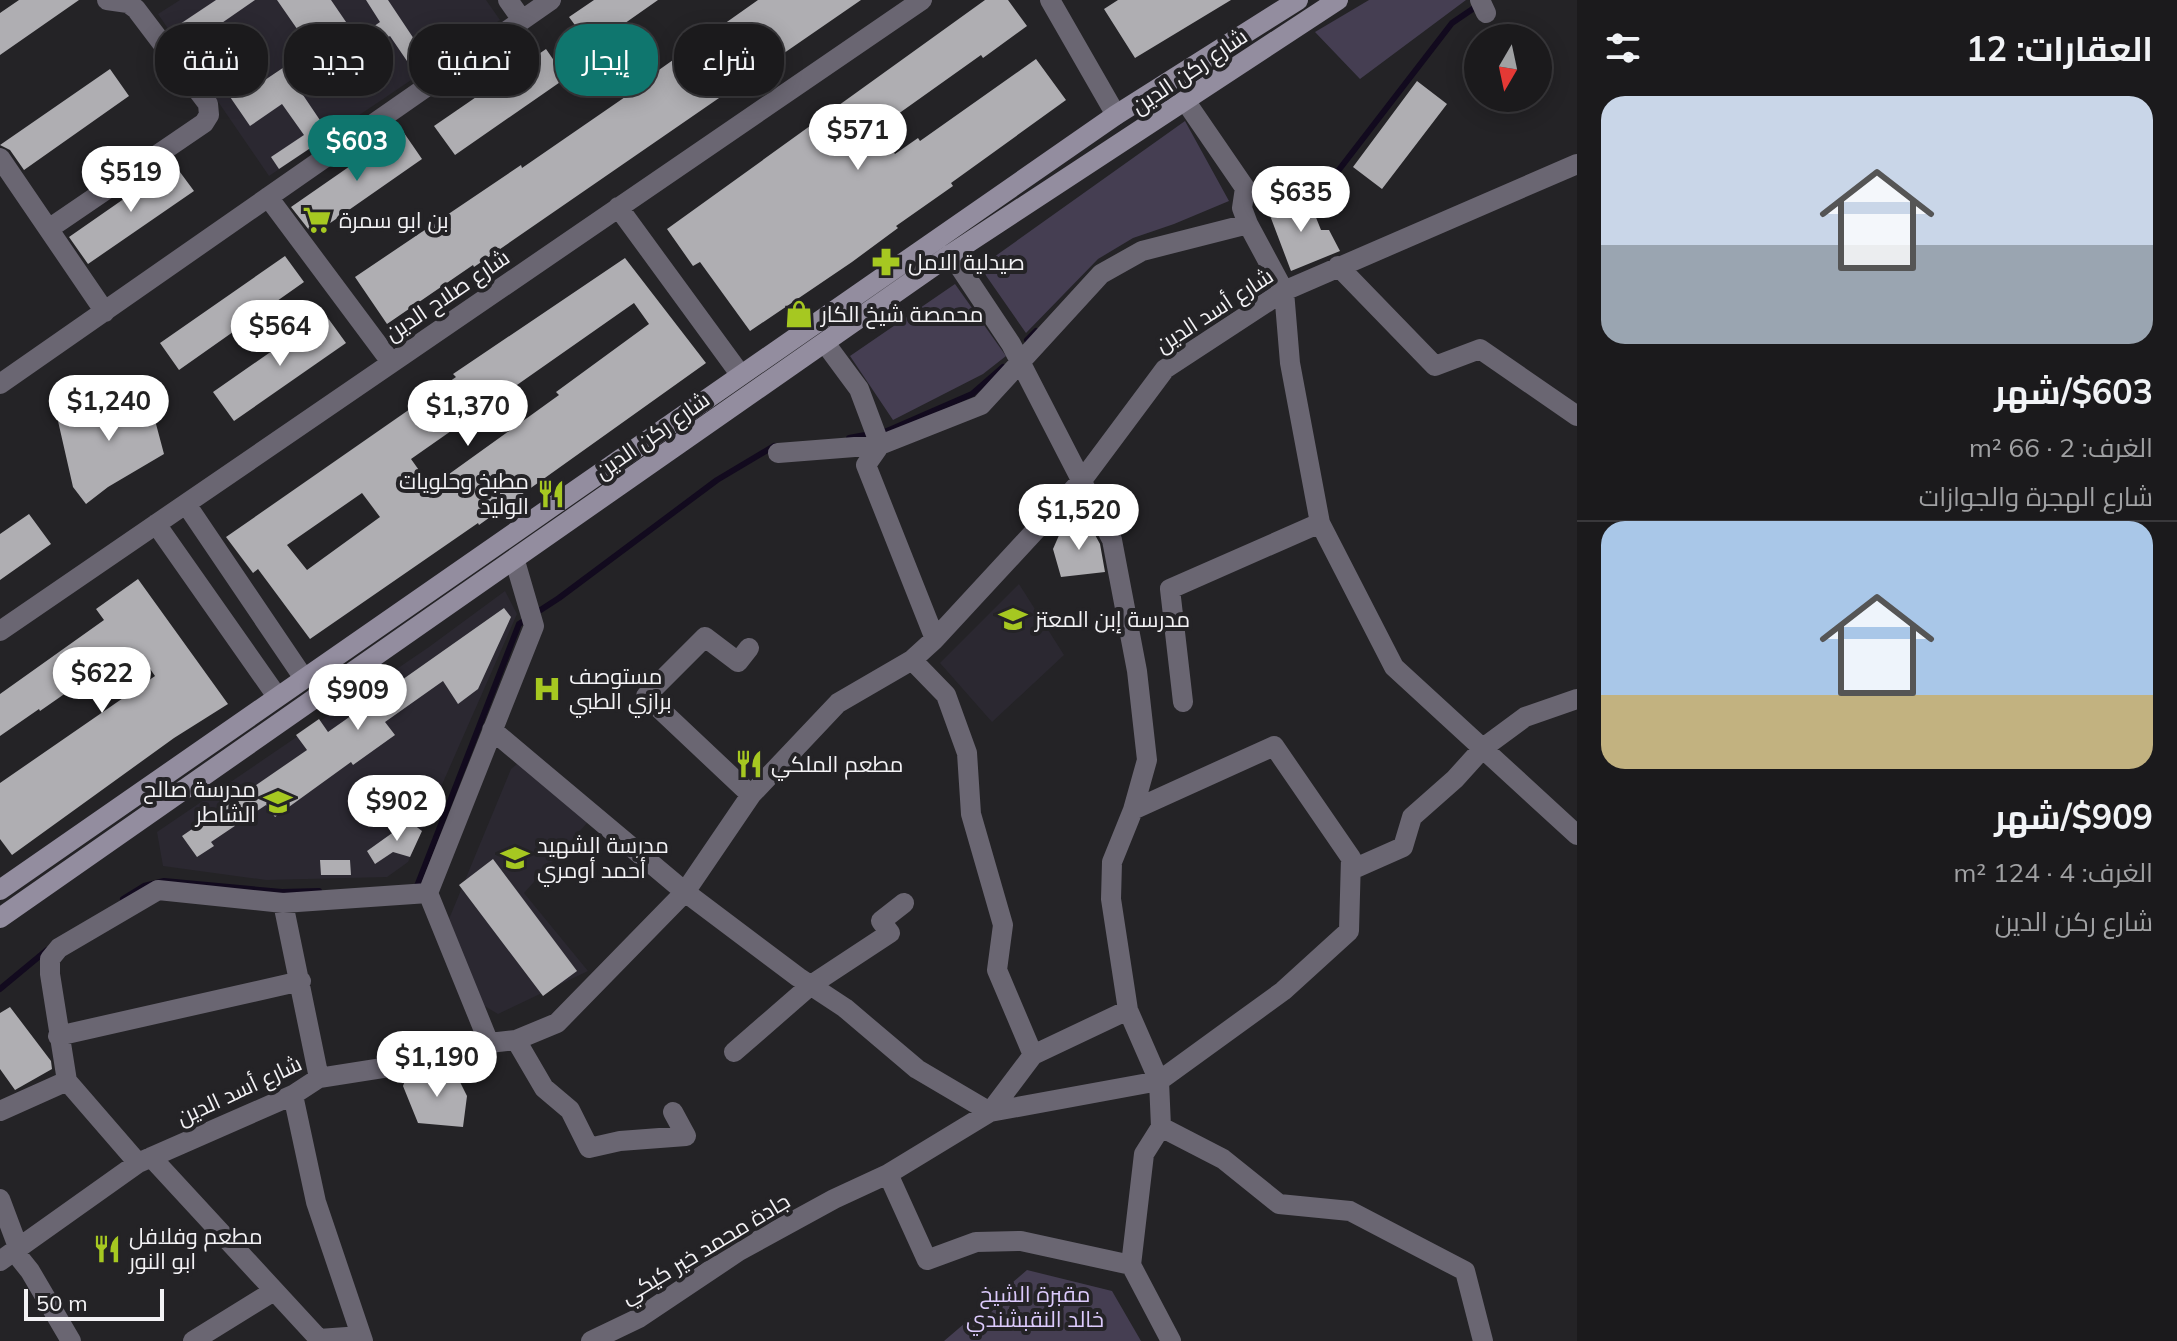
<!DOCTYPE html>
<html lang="ar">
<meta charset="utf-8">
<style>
:root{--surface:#1b1a1c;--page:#242325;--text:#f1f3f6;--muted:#a0a1a3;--line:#39383b;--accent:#0f766e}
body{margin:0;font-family:Mulish,Cairo,sans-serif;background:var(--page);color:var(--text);direction:rtl;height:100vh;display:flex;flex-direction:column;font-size:30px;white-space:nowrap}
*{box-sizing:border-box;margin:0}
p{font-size:26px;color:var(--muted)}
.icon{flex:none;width:44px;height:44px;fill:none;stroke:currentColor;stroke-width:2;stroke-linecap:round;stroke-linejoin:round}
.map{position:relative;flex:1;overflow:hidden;direction:ltr}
.details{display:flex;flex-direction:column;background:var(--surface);width:600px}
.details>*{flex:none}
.hud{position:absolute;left:24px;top:24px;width:760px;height:72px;direction:rtl;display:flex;gap:16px}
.needle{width:52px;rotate:189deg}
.buttons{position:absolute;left:1464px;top:24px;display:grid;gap:16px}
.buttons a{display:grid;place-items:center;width:88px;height:88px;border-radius:50%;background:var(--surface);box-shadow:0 4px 20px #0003,0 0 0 2px var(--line);font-size:40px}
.scale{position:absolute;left:24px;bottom:20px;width:140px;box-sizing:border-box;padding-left:8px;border:4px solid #f3f2f5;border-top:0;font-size:22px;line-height:28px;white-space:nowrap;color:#f3f2f5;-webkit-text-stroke:6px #242326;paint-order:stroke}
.price{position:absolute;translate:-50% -68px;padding:0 18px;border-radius:28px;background:#fff;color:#222;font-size:26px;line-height:52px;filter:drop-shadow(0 2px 4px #0008)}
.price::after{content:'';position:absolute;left:50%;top:48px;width:24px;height:18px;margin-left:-12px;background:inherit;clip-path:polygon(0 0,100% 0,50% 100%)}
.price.selected{background:var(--accent);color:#fff}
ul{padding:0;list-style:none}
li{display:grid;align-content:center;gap:16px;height:424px;padding:0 24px}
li+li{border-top:2px solid var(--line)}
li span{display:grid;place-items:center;height:248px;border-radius:24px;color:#555}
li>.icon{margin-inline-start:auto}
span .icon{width:144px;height:144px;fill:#fffc;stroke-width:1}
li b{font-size:34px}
h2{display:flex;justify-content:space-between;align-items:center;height:96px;padding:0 24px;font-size:34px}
.tag{padding:0 28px;border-radius:32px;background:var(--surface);box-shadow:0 4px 20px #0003,0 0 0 2px var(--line);font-size:28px;line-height:72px}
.tag.selected{background:var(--accent);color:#fff}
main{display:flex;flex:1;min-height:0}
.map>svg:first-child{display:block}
</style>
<main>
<section class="details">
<h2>العقارات: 12<svg class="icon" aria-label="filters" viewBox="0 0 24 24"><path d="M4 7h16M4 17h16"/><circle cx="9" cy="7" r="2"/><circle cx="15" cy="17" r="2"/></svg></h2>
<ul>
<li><span style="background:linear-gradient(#c9d6e8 60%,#9aa5b1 0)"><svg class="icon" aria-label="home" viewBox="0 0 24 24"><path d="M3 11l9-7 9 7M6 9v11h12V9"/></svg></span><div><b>$603/شهر</b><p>الغرف: 2 · 66 m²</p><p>شارع الهجرة والجوازات</p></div></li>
<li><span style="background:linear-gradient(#a9c7e8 70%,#c2b280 0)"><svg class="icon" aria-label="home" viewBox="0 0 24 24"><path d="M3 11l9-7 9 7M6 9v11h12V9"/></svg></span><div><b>$909/شهر</b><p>الغرف: 4 · 124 m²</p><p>شارع ركن الدين</p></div></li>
</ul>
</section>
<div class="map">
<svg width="1577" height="1341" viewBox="0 0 1577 1341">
<rect width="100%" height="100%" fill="#242326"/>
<path fill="#2b2831" d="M 180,0 L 486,0 L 500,20 L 269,176 L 158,14 Z
M 1019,584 L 1064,655 L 992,722 L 940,663 Z
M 505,591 L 517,614 L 408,862 L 387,877 L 266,880 L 163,866 L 157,832 L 429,647 Z
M 522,760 L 587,823 L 524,893 L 588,971 L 498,1014 L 483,1005 L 449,919 L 511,769 Z"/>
<path fill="#453e52" d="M 1369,0 L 1466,0 L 1360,79 L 1315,32 Z
M 1185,121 L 1229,201 L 1174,224 L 1133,238 L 1098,259 L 1026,333 L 980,267 Z
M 955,284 L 1006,356 L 983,374 L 893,420 L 850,356 Z
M 1027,1270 L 1112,1291 L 1141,1341 L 944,1341 Z"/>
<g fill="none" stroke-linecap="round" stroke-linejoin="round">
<path stroke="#120a1e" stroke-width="6" d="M 1324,177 L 1338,171 L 1452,23 L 1477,6
M 1027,340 L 1036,331
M 849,438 L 887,431 L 972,394 L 1003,367
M 414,887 L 417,886 L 519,624 L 559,598 L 717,480 L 774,446
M 123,899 L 144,886 L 164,881 L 282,892 L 319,891
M 0,989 L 47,950"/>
</g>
<path fill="#afaeb2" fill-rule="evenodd" d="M 19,0 L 79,0 L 0,55 L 0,13 Z
M 216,0 L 255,0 L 216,27 L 256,86 L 311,49 L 277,0 L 331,0 L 357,38 L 380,22 L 366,0 L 388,0 L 422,51 L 407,61 L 390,36 L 303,95 L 330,135 L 279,169 L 271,157 L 304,135 L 282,104 L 250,126 L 180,24 Z
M 594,0 L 658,0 L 591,47 L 569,17 Z
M 758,0 L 861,0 L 474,267 L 473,265 L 387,324 L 355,277 L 521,165 L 522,168 L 641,86 L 639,84 Z
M 985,0 L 1008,0 L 1027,26 L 983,58 L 981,55 L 877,129 L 895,154 L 918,138 L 920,141 L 1036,59 L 1066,100 L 951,183 L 953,186 L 896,226 L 898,228 L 852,262 L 750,331 L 700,262 L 693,266 L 667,229 Z
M 1118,0 L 1231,0 L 1135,58 L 1104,9 Z
M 546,49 L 566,78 L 455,155 L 434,126 Z
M 110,69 L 129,96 L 24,170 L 10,150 L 0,145 Z
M 1417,81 L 1447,104 L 1382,189 L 1353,167 Z
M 402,130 L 422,159 L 313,235 L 291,207 Z
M 174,164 L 194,191 L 88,264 L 69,237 Z
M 1309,200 L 1321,230 L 1329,230 L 1340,251 L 1291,271 L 1266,205 Z
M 285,256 L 304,282 L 179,370 L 160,343 Z
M 625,258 L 706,363 L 479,525 L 478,523 L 310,639 L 258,569 L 253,573 L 226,537 L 456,377 L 453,374 ZM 634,303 L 649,324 L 556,392 L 559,395 L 431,487 L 411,459 ZM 362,493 L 380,517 L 307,570 L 287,545 Z
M 325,314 L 346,343 L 234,421 L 213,392 Z
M 148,394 L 164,454 L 108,487 L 86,504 L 73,487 L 58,421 L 69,410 Z
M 29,514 L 51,544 L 0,580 L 0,534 Z
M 1087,520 L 1100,544 L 1105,572 L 1061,577 L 1053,549 L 1060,533 Z
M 138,579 L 228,704 L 174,738 L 12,855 L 0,839 L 0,783 L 155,676 L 139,653 L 131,658 L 126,651 L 40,711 L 39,709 L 0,736 L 0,694 L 104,620 L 96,609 Z
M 504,608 L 511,617 L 478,689 L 458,704 L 443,681 L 385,722 L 395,735 L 353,765 L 351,762 L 275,817 L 266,805 L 211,842 L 214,846 L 197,857 L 182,836 L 307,750 L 296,735 L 319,719 L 328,732 Z
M 409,821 L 422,831 L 410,857 L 393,852 L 375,864 L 367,851 Z
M 493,859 L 577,971 L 543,996 L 459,885 Z
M 320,860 L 350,860 L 351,875 L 321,875 Z
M 10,1007 L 51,1061 L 52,1069 L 15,1090 L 0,1069 L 0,1013 Z
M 455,1072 L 467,1096 L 463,1127 L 418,1123 L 403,1086 L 406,1078 Z"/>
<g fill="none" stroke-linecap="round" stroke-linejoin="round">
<path stroke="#6a6672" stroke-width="20" d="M 508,0 L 522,20
M 1050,0 L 1116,115
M 1480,0 L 1486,13
M 1186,102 L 1245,188 L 1242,208 L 1248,224 L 1284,291 L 1290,363 L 1320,523 L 1394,667 L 1577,835
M 0,158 L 105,312
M 268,197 L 391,362
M 618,207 L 740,374
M 50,228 L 204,123 L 209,115 L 208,104 L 136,9 L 128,3 L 107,0
M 951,254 L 1011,344 L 1112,540 L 1137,671 L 1147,760 L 1133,810 L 1112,862 L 1111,899 L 1128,1010 L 1159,1081 L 1161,1127 L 1144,1154 L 1131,1265 L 1171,1341
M 1338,266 L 1435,366 L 1480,349 L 1577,416
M 825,343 L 859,389 L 880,445 L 866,465 L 935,639
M 0,384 L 551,0
M 778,453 L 880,445 L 981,405 L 1101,274 L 1142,251 L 1248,224
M 186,504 L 303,677
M 156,524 L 276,695
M 0,631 L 922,0
M 749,648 L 738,662 L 705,637 L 646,696 L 751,795
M 912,660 L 946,695 L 967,753 L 971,814 L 1003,925 L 997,970 L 1033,1055
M 1183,702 L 1170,589 L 1320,523
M 492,730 L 685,892 L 798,977 L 845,1008 L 917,1069 L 990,1112 L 1159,1081 L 1283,991 L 1349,931 L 1351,858 L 1274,746 L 1133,810
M 1351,870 L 1403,847 L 1412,817 L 1455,779 L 1483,748 L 1525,717 L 1577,699
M 283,903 L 319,1078
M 58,1036 L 301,981
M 516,1040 L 544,1088 L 570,1110 L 589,1148 L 620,1141 L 686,1136 L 673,1112
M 489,1043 L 428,893 L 534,626 L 515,561
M 734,1052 L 811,985 L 890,933 L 881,921 L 904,903
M 293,1095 L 316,1202 L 363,1341
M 0,1111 L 67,1081
M 1161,1127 L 1223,1159 L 1279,1204 L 1350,1211 L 1465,1271 L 1483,1341
M 151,1157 L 319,1339 L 361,1336
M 138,1163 L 67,1081 L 50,974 L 50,959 L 59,948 L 158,890 L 283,903 L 428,893
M 888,1174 L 927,1260 L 976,1242 L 1021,1241 L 1131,1265
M 0,1199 L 18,1247
M 14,1251 L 30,1271 L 71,1341
M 0,1261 L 138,1163 L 293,1095 L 319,1078 L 459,1056 L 489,1043 L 516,1040 L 557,1023 L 685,892 L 751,795 L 838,703 L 912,660 L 935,639 L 1083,479 L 1165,369 L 1284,291 L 1577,164
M 193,1341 L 274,1291
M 591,1341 L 639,1318 L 739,1251 L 834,1199 L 888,1174 L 990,1112 L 1033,1055 L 1128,1010"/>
<path stroke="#938d9f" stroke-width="20" d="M 0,890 L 1116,115 L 1298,0
M 0,918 L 951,254 L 1338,0"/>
</g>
<defs>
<symbol id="supermarket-bare" viewBox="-9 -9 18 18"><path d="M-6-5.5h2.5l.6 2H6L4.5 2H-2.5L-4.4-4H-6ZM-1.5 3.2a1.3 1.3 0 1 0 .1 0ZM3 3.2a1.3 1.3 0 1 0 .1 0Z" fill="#a6c821" stroke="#242326" stroke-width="2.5" paint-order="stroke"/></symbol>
<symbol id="pharmacy-bare" viewBox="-9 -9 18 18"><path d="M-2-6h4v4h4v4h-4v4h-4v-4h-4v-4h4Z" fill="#a6c821" stroke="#242326" stroke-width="2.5" paint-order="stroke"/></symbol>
<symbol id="shop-bare" viewBox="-9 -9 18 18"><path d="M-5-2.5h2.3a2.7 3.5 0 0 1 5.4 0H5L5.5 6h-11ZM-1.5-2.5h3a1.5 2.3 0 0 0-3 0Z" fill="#a6c821" stroke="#242326" stroke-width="2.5" paint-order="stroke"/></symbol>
<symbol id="restaurant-bare" viewBox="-9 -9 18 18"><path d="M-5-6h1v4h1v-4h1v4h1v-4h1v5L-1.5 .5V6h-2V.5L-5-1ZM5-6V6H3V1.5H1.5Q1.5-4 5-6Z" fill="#a6c821" stroke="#242326" stroke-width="2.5" paint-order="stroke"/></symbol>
<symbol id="school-bare" viewBox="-9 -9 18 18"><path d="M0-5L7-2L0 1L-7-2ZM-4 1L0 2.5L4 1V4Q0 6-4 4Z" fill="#a6c821" stroke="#242326" stroke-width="2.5" paint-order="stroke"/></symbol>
<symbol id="hospital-bare" viewBox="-9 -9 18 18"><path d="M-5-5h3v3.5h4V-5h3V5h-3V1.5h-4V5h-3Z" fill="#a6c821" stroke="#242326" stroke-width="2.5" paint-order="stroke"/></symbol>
</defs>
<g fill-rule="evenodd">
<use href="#supermarket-bare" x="297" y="200" width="40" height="40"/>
<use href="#pharmacy-bare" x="866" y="242" width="40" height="40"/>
<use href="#shop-bare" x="779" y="294" width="40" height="40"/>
<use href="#restaurant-bare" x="531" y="474" width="40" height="40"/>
<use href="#school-bare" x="993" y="599" width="40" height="40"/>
<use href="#hospital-bare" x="527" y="669" width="40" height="40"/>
<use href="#restaurant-bare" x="729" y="744" width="40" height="40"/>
<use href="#school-bare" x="258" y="782" width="40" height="40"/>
<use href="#school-bare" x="495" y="838" width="40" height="40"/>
<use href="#restaurant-bare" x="87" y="1229" width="40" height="40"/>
</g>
<g text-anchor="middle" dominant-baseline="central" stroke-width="8" stroke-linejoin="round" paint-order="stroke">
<g font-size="22" fill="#f3f2f5" stroke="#242326">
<text transform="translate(1189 71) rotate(-34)">شارع ركن الدين</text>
<text transform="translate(447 295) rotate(-34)">شارع صلاح الدين</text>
<text transform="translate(1214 310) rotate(-33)">شارع أسد الدين</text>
<text transform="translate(652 435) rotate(-35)">شارع ركن الدين</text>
<text transform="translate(239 1090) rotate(-25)">شارع أسد الدين</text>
<text transform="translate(705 1248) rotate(-31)">جادة محمد خير كيكي</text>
</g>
<g font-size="22" fill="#f3f2f5" stroke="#242326" text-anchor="start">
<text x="339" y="220">بن ابو سمرة</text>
<text x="908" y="262">صيدلية الامل</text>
<text x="821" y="314">محمصة شيخ الكار</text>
<text x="529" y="481" text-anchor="end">مطبخ وحلويات<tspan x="529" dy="25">الوليد</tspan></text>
<text x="1035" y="619">مدرسة إبن المعتز</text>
<text x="569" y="676">مستوصف<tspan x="569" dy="25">برازي الطبي</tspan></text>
<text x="771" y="764">مطعم الملكي</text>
<text x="256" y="789" text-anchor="end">مدرسة صالح<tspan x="256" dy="25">الشاطر</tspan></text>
<text x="537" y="845">مدرسة الشهيد<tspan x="537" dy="25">أحمد أومري</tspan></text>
<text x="129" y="1236">مطعم وفلافل<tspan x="129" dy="25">ابو النور</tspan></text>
</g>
<g font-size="22" fill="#dccafc" stroke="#242326">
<text x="1035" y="1294">مقبرة الشيخ<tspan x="1035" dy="25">خالد النقبشندي</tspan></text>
</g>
</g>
</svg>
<div class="buttons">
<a><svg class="needle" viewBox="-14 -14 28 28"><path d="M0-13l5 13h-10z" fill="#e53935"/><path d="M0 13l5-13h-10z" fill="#a0a1a3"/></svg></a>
</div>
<div class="scale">50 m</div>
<b class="price" style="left:858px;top:172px">$571</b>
<b class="price selected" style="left:357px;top:183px">$603</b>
<b class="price" style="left:131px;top:214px">$519</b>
<b class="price" style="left:1301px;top:234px">$635</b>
<b class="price" style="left:280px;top:368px">$564</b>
<b class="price" style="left:109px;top:443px">$1,240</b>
<b class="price" style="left:468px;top:448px">$1,370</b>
<b class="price" style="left:1079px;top:552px">$1,520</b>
<b class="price" style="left:102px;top:715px">$622</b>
<b class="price" style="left:358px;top:732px">$909</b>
<b class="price" style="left:397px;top:843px">$902</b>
<b class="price" style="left:437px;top:1099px">$1,190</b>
<div class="hud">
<a class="tag">شراء</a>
<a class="tag selected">إيجار</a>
<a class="tag">تصفية</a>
<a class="tag">جديد</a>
<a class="tag">شقة</a>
</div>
</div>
</main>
